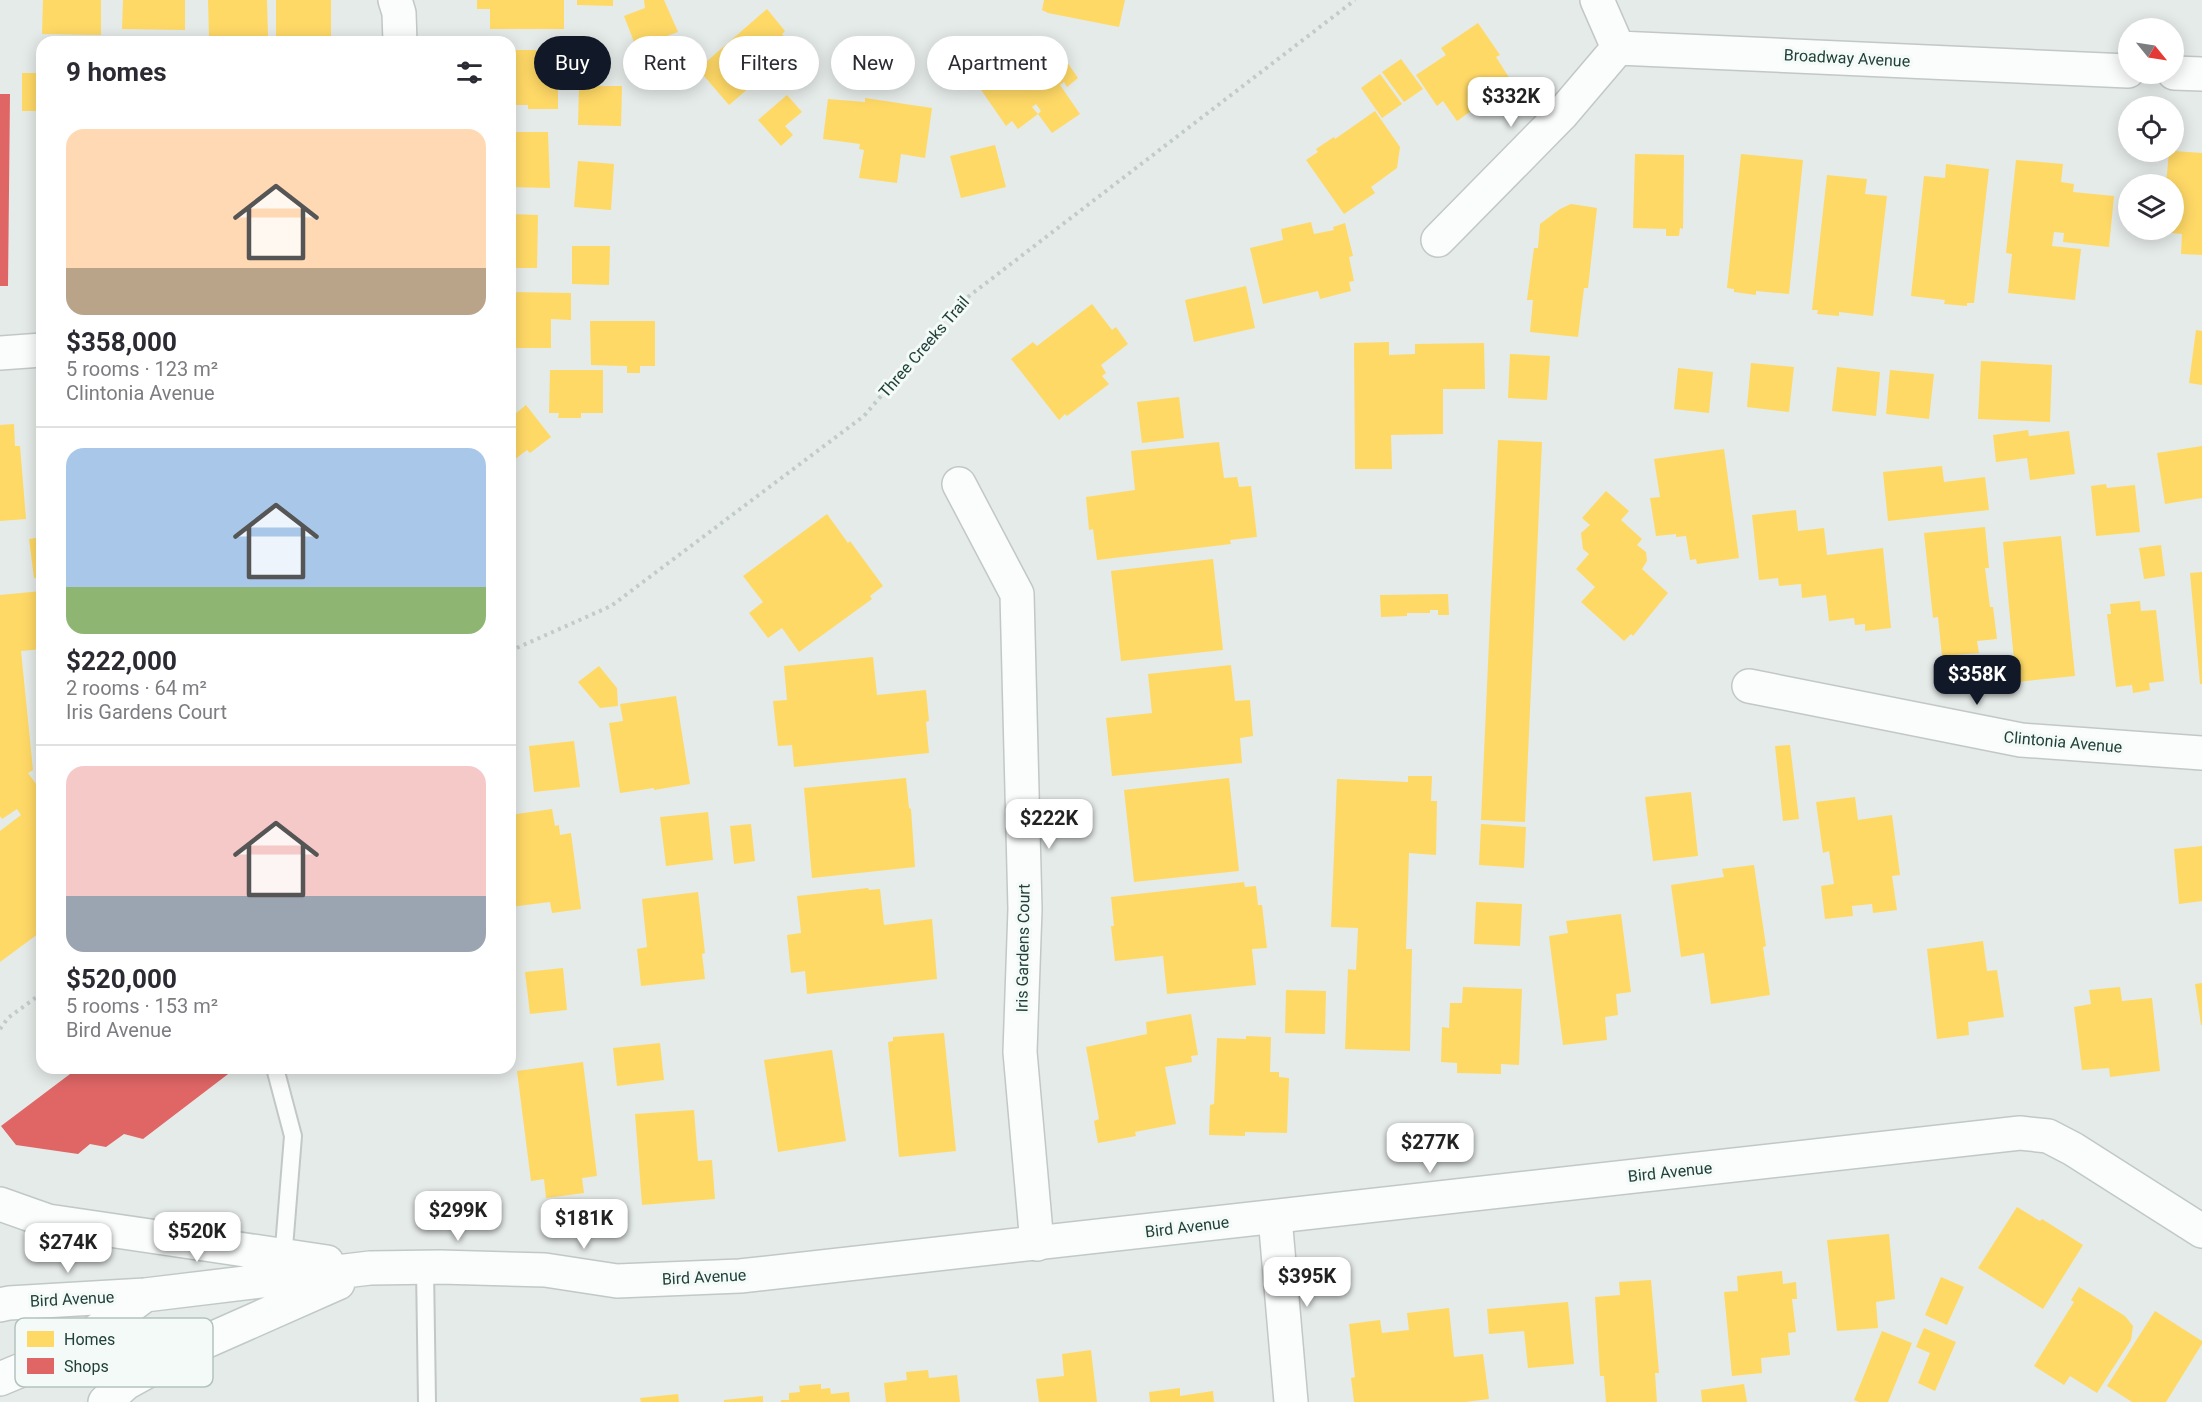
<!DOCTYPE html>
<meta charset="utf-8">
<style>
:root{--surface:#fff;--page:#f7f7f7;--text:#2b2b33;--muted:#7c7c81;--line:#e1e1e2;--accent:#111827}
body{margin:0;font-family:Roboto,sans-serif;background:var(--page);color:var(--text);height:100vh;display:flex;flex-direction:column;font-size:22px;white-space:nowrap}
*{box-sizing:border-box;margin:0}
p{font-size:20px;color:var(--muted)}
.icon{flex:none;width:33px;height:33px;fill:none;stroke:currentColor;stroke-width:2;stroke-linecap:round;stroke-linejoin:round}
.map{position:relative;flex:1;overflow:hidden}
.sheet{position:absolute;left:36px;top:36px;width:480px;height:1038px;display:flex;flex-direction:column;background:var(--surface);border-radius:18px;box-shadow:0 3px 15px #0003}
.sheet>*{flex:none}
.guide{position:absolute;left:534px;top:36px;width:570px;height:54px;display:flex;gap:12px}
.needle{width:39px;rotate:120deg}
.tools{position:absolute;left:2118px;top:18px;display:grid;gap:12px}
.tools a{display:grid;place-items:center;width:66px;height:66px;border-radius:50%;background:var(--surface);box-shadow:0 3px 15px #0003;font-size:30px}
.price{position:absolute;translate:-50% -51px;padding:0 14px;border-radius:12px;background:#fff;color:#222;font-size:20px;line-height:39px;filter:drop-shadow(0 2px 3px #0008)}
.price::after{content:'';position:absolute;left:50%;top:36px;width:18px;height:14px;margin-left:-9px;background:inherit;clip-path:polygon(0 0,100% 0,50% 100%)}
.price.on{background:var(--accent);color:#fff}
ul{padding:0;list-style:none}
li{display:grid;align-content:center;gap:12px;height:318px;padding:0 30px}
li+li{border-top:2px solid var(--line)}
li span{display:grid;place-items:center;height:186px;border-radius:18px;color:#555}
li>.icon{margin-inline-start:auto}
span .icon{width:108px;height:108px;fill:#fffc;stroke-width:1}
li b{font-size:26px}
h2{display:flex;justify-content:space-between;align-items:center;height:72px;padding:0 30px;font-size:26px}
.chip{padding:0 21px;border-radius:27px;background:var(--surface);box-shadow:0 3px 15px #0003;font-size:21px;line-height:54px}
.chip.on{background:var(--accent);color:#fff}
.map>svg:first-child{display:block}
</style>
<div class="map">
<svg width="2202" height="1402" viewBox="0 0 2202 1402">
<rect width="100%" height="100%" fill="#e5ebe8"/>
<path fill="#ffd966" d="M 43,0 L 101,0 L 101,35 L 42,34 Z
M 123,0 L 185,0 L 185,30 L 122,29 Z
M 208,0 L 267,0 L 268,36 L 209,37 Z
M 276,0 L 331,0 L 331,42 L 276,42 Z
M 477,0 L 564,0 L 564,29 L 490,29 L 490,9 L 477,9 Z
M 577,0 L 613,0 L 613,6 L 577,5 Z
M 644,0 L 664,0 L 678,32 L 636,47 L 624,16 L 645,8 Z
M 1044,0 L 1125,0 L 1119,27 L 1048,13 L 1042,10 Z
M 767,9 L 785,31 L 782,34 L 795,49 L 789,55 L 799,67 L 775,87 L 764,75 L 729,105 L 698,69 Z
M 1478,23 L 1500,55 L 1496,57 L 1515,87 L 1491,103 L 1488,99 L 1457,121 L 1443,101 L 1437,106 L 1416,75 L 1446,55 L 1441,48 Z
M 1033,39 L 1048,60 L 1060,52 L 1078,78 L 1067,87 L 1064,82 L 1060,85 L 1080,114 L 1052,133 L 1038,114 L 1041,111 L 1036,104 L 1032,107 L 1038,114 L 1018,129 L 1012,121 L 1006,126 L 968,71 L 1005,46 L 1011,55 Z
M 510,50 L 558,50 L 558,109 L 528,109 L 528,105 L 510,105 Z
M 1401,59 L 1423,89 L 1404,102 L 1382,72 Z
M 22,73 L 42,73 L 42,111 L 22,111 Z
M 1380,74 L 1402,104 L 1382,118 L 1361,88 Z
M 579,86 L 622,86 L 621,126 L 578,125 Z
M 787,95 L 802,112 L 785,126 L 793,135 L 781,146 L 758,120 Z
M 865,98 L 932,108 L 925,158 L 901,154 L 897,183 L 859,178 L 864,150 L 859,149 L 860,144 L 823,139 L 828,99 L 865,102 Z
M 1375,111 L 1400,147 L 1397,168 L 1371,187 L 1375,193 L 1344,214 L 1306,160 L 1318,152 L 1316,149 L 1334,137 L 1335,139 Z
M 510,132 L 548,132 L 550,188 L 510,187 Z
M 995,145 L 1006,187 L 961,198 L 950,156 Z
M 2174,151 L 2202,153 L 2202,255 L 2181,254 L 2182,234 L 2162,232 L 2162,230 L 2174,230 L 2174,184 L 2166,184 L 2169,152 Z
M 1635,154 L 1684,155 L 1683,229 L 1680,228 L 1679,236 L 1666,236 L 1666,229 L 1633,228 Z
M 1741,154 L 1803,160 L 1789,294 L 1756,291 L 1756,295 L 1734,292 L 1734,289 L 1727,288 Z
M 2016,160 L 2063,164 L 2061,182 L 2074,184 L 2073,192 L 2114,196 L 2109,247 L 2063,242 L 2064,233 L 2054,232 L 2052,246 L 2081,249 L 2075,300 L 2008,293 L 2012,254 L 2006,253 Z
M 578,161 L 614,164 L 611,210 L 574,207 Z
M 1946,164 L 1989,169 L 1974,303 L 1967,303 L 1967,306 L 1944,304 L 1945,300 L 1911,296 L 1924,176 L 1945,178 Z
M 1827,175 L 1867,179 L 1865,194 L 1887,196 L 1873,316 L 1839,312 L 1839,316 L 1817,314 L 1818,310 L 1812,310 Z
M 1571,204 L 1597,208 L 1588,288 L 1584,288 L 1578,337 L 1530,332 L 1533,300 L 1527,300 L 1534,248 L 1538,248 L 1540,224 L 1560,209 Z
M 510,214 L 538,215 L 537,268 L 510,268 Z
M 1311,222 L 1314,234 L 1334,230 L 1333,227 L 1345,223 L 1353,256 L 1349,257 L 1354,281 L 1349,282 L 1351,291 L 1320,299 L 1318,291 L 1263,304 L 1250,248 L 1283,240 L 1281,229 Z
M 572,246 L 610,246 L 609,285 L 572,284 Z
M 1246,286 L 1255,328 L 1194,342 L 1185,300 Z
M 510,292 L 571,293 L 571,320 L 551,319 L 551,348 L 510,348 Z
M 1092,304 L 1112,330 L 1116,327 L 1128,344 L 1101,365 L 1106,373 L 1102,376 L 1109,384 L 1067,416 L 1065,414 L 1059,420 L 1011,359 L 1033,342 L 1037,346 Z
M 590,321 L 655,321 L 655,366 L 640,366 L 640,373 L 627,373 L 627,366 L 591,365 Z
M 2196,330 L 2202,331 L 2202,385 L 2189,383 Z
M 1389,342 L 1389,355 L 1415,354 L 1415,344 L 1484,343 L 1485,389 L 1443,389 L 1443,434 L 1391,435 L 1392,469 L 1355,469 L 1354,343 Z
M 1510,354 L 1550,356 L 1547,400 L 1508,398 Z
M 1981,361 L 2052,365 L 2050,422 L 1978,419 Z
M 1751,363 L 1794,367 L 1789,412 L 1747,407 Z
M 1837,367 L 1880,372 L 1876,416 L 1832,411 Z
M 1678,368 L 1713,372 L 1709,413 L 1674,409 Z
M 550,370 L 603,370 L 603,413 L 581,413 L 581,418 L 558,418 L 559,413 L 549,413 Z
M 1890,370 L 1934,374 L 1929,419 L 1886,414 Z
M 1179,397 L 1184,438 L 1142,443 L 1137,402 Z
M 526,405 L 551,437 L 530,453 L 527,450 L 510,463 L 510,418 Z
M 14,424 L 15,446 L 20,446 L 26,519 L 0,521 L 0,425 Z
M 2028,430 L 2029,436 L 2069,431 L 2075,474 L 2030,480 L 2027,458 L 1996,462 L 1993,435 Z
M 1498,440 L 1542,442 L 1525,822 L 1481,820 Z
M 1219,442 L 1224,478 L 1237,477 L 1239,487 L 1251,486 L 1257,537 L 1230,540 L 1231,544 L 1097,560 L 1093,529 L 1089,530 L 1086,497 L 1135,490 L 1131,451 Z
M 2202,446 L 2202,498 L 2165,504 L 2157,453 Z
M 1724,449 L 1739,558 L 1697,564 L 1696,559 L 1690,560 L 1686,536 L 1676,537 L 1676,534 L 1656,536 L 1650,498 L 1660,497 L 1654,459 Z
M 1942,466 L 1944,482 L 1985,477 L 1989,510 L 1888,521 L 1883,472 Z
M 2106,484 L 2107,488 L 2135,485 L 2140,532 L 2096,536 L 2091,486 Z
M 1606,491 L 1629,511 L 1621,520 L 1642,539 L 1637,545 L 1646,552 L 1647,561 L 1642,569 L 1668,593 L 1633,636 L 1631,634 L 1624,641 L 1581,602 L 1595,587 L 1576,569 L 1589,554 L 1583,549 L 1581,533 L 1590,525 L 1582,518 Z
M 1796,510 L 1798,531 L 1824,528 L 1827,555 L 1883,548 L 1891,628 L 1865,631 L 1865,624 L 1855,625 L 1854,618 L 1829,621 L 1826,595 L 1802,598 L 1801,584 L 1779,586 L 1778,578 L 1759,580 L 1752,515 Z
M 827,514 L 848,543 L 850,541 L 883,586 L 870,596 L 872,599 L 799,652 L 782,628 L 768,638 L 749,613 L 763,602 L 743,576 Z
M 1985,527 L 1989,568 L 1985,568 L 1990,607 L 1993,607 L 1997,639 L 1977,641 L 1979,653 L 1942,656 L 1938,617 L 1933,618 L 1924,533 Z
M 2061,536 L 2075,676 L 2016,682 L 2003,542 Z
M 42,537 L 42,577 L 34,578 L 29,539 Z
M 2161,545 L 2165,576 L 2144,579 L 2139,548 Z
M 1213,559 L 1223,650 L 1121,661 L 1111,571 Z
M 2202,572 L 2202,684 L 2200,684 L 2190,573 Z
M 42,591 L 42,649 L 21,651 L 33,770 L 28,773 L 42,792 L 42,931 L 0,962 L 0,831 L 21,815 L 17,809 L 2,819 L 0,816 L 0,595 Z
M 1448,594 L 1449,615 L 1438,615 L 1438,610 L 1430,610 L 1430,613 L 1407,613 L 1407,616 L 1381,617 L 1380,595 Z
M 2140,601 L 2141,611 L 2156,610 L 2164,681 L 2149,683 L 2150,690 L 2133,693 L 2132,685 L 2116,687 L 2107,614 L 2111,614 L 2110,604 Z
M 873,657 L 877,695 L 926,690 L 929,721 L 926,722 L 929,753 L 794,767 L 792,745 L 778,746 L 773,701 L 787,700 L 784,666 Z
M 1231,665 L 1235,701 L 1250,700 L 1253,736 L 1240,738 L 1242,763 L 1112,776 L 1106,718 L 1152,713 L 1148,674 Z
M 599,666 L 617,688 L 618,706 L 600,708 L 578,682 Z
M 676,696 L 690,784 L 654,790 L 654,788 L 620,793 L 609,723 L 623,721 L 620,704 Z
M 574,741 L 580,787 L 534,792 L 529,746 Z
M 1790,745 L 1799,819 L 1783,821 L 1775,746 Z
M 1408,776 L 1432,776 L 1431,801 L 1437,801 L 1436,855 L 1409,853 L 1406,949 L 1412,949 L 1410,1051 L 1345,1049 L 1348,969 L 1356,970 L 1358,928 L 1331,927 L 1337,779 L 1408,782 Z
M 906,778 L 909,808 L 911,809 L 915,867 L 812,878 L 804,788 Z
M 1229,778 L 1239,871 L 1134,882 L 1124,790 Z
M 1691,792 L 1698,856 L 1653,861 L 1645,797 Z
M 1855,797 L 1858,820 L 1892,815 L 1900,875 L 1892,876 L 1897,910 L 1873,913 L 1872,904 L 1852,906 L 1853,916 L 1825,919 L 1821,886 L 1834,884 L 1829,851 L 1823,853 L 1816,802 Z
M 552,809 L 555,826 L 559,825 L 560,835 L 571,833 L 581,909 L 552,913 L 550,902 L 510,907 L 510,815 Z
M 708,812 L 713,860 L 666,866 L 660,817 Z
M 751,824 L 755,861 L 734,864 L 730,826 Z
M 1481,824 L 1526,827 L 1524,868 L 1479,865 Z
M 2202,846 L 2202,901 L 2179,904 L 2174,849 Z
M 1754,865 L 1766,946 L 1763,947 L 1770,995 L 1711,1004 L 1704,953 L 1681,957 L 1671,885 L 1724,877 L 1722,869 Z
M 1244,882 L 1245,887 L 1256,886 L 1258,905 L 1262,905 L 1267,948 L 1252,949 L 1256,985 L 1167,994 L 1163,956 L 1115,961 L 1111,926 L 1114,926 L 1111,897 Z
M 868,888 L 869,890 L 880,889 L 884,925 L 932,919 L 937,979 L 807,994 L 805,971 L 791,973 L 787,935 L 801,933 L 797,896 Z
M 698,892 L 705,953 L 702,954 L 705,979 L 641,986 L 637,949 L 647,947 L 642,899 Z
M 1476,902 L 1522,904 L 1520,946 L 1474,944 Z
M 1621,914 L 1631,992 L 1616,994 L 1618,1015 L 1605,1017 L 1607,1040 L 1563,1045 L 1549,936 L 1568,933 L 1566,921 Z
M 1983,941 L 1987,971 L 1997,970 L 2004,1017 L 1968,1022 L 1969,1035 L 1937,1039 L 1927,949 Z
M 563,968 L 567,1010 L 530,1014 L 525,972 Z
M 2202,983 L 2202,1025 L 2201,1025 L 2195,984 Z
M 1463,987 L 1522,989 L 1519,1065 L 1501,1064 L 1501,1074 L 1457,1073 L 1457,1063 L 1441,1062 L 1442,1027 L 1449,1028 L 1450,1003 L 1462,1003 Z
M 2120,987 L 2122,1001 L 2152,998 L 2160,1071 L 2110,1077 L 2109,1068 L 2082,1070 L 2074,1007 L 2091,1004 L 2089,990 Z
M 1286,990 L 1326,991 L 1325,1034 L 1285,1033 Z
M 1191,1014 L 1198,1055 L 1191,1056 L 1192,1062 L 1165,1067 L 1176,1124 L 1135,1132 L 1136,1136 L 1098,1143 L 1094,1121 L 1099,1119 L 1086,1047 L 1147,1034 L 1146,1022 Z
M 944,1033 L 956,1151 L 899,1157 L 888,1042 L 893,1041 L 893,1037 Z
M 1246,1036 L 1271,1037 L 1270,1072 L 1279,1072 L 1279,1077 L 1289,1078 L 1287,1133 L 1245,1132 L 1245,1136 L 1209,1135 L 1210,1105 L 1214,1104 L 1217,1038 L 1246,1039 Z
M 660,1043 L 664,1080 L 617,1086 L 613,1048 Z
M 832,1050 L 846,1141 L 778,1152 L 764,1060 Z
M 583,1062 L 597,1176 L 582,1178 L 584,1193 L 546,1198 L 544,1179 L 531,1181 L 517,1071 Z
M 694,1110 L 698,1161 L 712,1160 L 715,1199 L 642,1205 L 635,1114 Z
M 2017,1207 L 2040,1221 L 2042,1219 L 2083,1245 L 2043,1309 L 1978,1268 Z
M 1889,1234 L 1895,1299 L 1876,1302 L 1878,1328 L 1837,1331 L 1827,1240 Z
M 1782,1271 L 1783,1284 L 1796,1282 L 1797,1299 L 1792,1299 L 1796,1332 L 1788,1333 L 1790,1355 L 1761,1358 L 1762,1373 L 1732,1376 L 1724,1292 L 1738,1291 L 1737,1276 Z
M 1941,1277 L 1964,1287 L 1947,1325 L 1925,1315 Z
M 1651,1280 L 1659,1373 L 1655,1373 L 1657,1402 L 1606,1402 L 1604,1376 L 1600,1376 L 1595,1297 L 1620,1295 L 1619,1282 Z
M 2079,1287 L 2125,1316 L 2133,1326 L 2131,1340 L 2097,1393 L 2070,1376 L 2064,1385 L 2034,1366 L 2074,1302 L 2071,1300 Z
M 1568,1302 L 1574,1364 L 1528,1368 L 1524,1331 L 1489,1334 L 1487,1309 Z
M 1449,1308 L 1454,1357 L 1483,1354 L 1489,1399 L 1465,1402 L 1354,1402 L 1351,1378 L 1355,1377 L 1349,1324 L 1380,1320 L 1382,1333 L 1409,1330 L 1407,1313 Z
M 2155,1311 L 2202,1341 L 2202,1344 L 2166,1402 L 2132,1402 L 2107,1386 Z
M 1924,1328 L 1956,1342 L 1935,1391 L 1918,1383 L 1930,1353 L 1916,1347 Z
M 1882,1331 L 1912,1343 L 1888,1402 L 1859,1402 L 1854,1400 Z
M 1091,1350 L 1097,1402 L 1039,1402 L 1036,1379 L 1064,1376 L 1062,1354 Z
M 928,1370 L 929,1378 L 957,1375 L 960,1402 L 886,1402 L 884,1383 L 907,1380 L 906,1372 Z
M 821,1384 L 821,1389 L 830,1388 L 831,1394 L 849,1392 L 850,1402 L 781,1402 L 781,1400 L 789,1400 L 789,1393 L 800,1392 L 799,1386 Z
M 1744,1384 L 1747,1402 L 1702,1402 L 1701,1390 Z
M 1180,1388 L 1180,1396 L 1213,1391 L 1214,1402 L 1150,1402 L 1149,1392 Z
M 678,1394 L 679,1402 L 641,1402 L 640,1398 Z
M 763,1396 L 763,1402 L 724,1402 L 724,1400 Z"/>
<path fill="#e06666" d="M 0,94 L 10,94 L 8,286 L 0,286 Z
M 78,1068 L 236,1068 L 143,1139 L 124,1134 L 106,1147 L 90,1144 L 78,1154 L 16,1145 L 1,1126 Z"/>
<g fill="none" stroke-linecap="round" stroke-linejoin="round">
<defs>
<path id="service" d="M 275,1068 L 293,1136 L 283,1260
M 425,1268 L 427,1402"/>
<path id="minor" d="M 395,0 L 399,13 L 400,42
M 1597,0 L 1618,48 L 2128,71
M 2174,73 L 2202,74
M 1438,240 L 1561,115 L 1618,48
M 0,353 L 42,350
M 959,484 L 1017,594 L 1025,909 L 1020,1052 L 1037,1244
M 1749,686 L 2021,740 L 2202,753
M 1275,1217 L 1291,1402"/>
<path id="secondary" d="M 0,1204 L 48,1221 L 327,1262
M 0,1305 L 9,1303 L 145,1295 L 370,1268 L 440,1267 L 545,1270 L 617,1281 L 740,1276 L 2020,1133 L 2048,1136 L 2073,1149 L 2202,1231
M 0,1379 L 74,1348 L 145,1295
M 105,1402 L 126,1383 L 182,1352 L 338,1283"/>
</defs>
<use href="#service" stroke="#c2c8c5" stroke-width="20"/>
<use href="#minor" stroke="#c2c8c5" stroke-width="36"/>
<use href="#secondary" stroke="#c0c9c6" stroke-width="36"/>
<path stroke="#c1cbc8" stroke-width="4" stroke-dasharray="3 4.5" stroke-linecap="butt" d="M 510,651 L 611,606 L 864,416 L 960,303 L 1355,0
M 0,1029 L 8,1018 L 42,993"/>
<use href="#service" stroke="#fbfcfc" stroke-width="16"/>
<use href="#minor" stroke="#fbfcfc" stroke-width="33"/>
<use href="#secondary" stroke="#fbfcfc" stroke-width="33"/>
</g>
<g text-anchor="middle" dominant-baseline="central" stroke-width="6" stroke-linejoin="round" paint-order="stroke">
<g font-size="16" fill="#214039" stroke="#f3faf7">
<text transform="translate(1847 58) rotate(3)">Broadway Avenue</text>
<text transform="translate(924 347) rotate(-49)">Three Creeks Trail</text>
<text transform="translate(2063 742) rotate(5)">Clintonia Avenue</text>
<text transform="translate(1023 948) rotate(-89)">Iris Gardens Court</text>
<text transform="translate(1670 1172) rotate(-6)">Bird Avenue</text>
<text transform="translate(1187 1227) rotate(-7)">Bird Avenue</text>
<text transform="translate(704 1277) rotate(-3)">Bird Avenue</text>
<text transform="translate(72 1299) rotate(-3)">Bird Avenue</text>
</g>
</g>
<rect x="15" y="1318" width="198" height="69" rx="9" fill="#f3faf7" stroke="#b4c2be" stroke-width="1.5"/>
<rect x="27" y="1331" width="27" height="16" fill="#ffd966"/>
<rect x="27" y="1358" width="27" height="16" fill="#e06666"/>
<g font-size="16" fill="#214039">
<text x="64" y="1345">Homes</text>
<text x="64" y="1372">Shops</text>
</g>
</svg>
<div class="tools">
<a><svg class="needle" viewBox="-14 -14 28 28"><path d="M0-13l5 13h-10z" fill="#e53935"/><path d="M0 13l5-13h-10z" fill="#7c7c81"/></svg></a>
<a><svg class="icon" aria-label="locate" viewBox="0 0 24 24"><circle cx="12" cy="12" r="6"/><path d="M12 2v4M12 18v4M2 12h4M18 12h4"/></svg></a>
<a><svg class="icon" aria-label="layers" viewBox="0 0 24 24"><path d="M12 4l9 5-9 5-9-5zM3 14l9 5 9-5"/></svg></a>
</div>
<b class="price" style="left:1511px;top:128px">$332K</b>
<b class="price on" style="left:1977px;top:706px">$358K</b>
<b class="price" style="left:1049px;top:850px">$222K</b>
<b class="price" style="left:1430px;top:1174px">$277K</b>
<b class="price" style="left:458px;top:1242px">$299K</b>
<b class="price" style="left:584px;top:1250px">$181K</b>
<b class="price" style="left:197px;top:1263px">$520K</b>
<b class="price" style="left:68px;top:1274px">$274K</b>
<b class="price" style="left:1307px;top:1308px">$395K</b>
<div class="guide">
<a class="chip on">Buy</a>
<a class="chip">Rent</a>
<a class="chip">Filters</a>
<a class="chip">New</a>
<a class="chip">Apartment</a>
</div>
<section class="sheet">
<h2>9 homes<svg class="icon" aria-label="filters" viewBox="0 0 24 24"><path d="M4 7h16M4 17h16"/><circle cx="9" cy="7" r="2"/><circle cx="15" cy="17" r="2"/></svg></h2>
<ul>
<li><span style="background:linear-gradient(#ffd9b3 75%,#b9a48a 0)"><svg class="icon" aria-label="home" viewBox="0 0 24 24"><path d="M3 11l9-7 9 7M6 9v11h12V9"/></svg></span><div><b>$358,000</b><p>5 rooms · 123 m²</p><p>Clintonia Avenue</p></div></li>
<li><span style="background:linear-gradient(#a9c7e8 75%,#8fb573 0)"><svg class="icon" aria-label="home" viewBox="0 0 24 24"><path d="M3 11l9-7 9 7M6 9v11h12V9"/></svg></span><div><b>$222,000</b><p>2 rooms · 64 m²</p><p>Iris Gardens Court</p></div></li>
<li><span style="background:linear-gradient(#f6c9c9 70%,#9aa5b1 0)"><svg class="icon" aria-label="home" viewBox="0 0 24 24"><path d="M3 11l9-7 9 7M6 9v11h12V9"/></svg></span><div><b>$520,000</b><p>5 rooms · 153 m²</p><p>Bird Avenue</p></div></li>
</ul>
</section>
</div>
